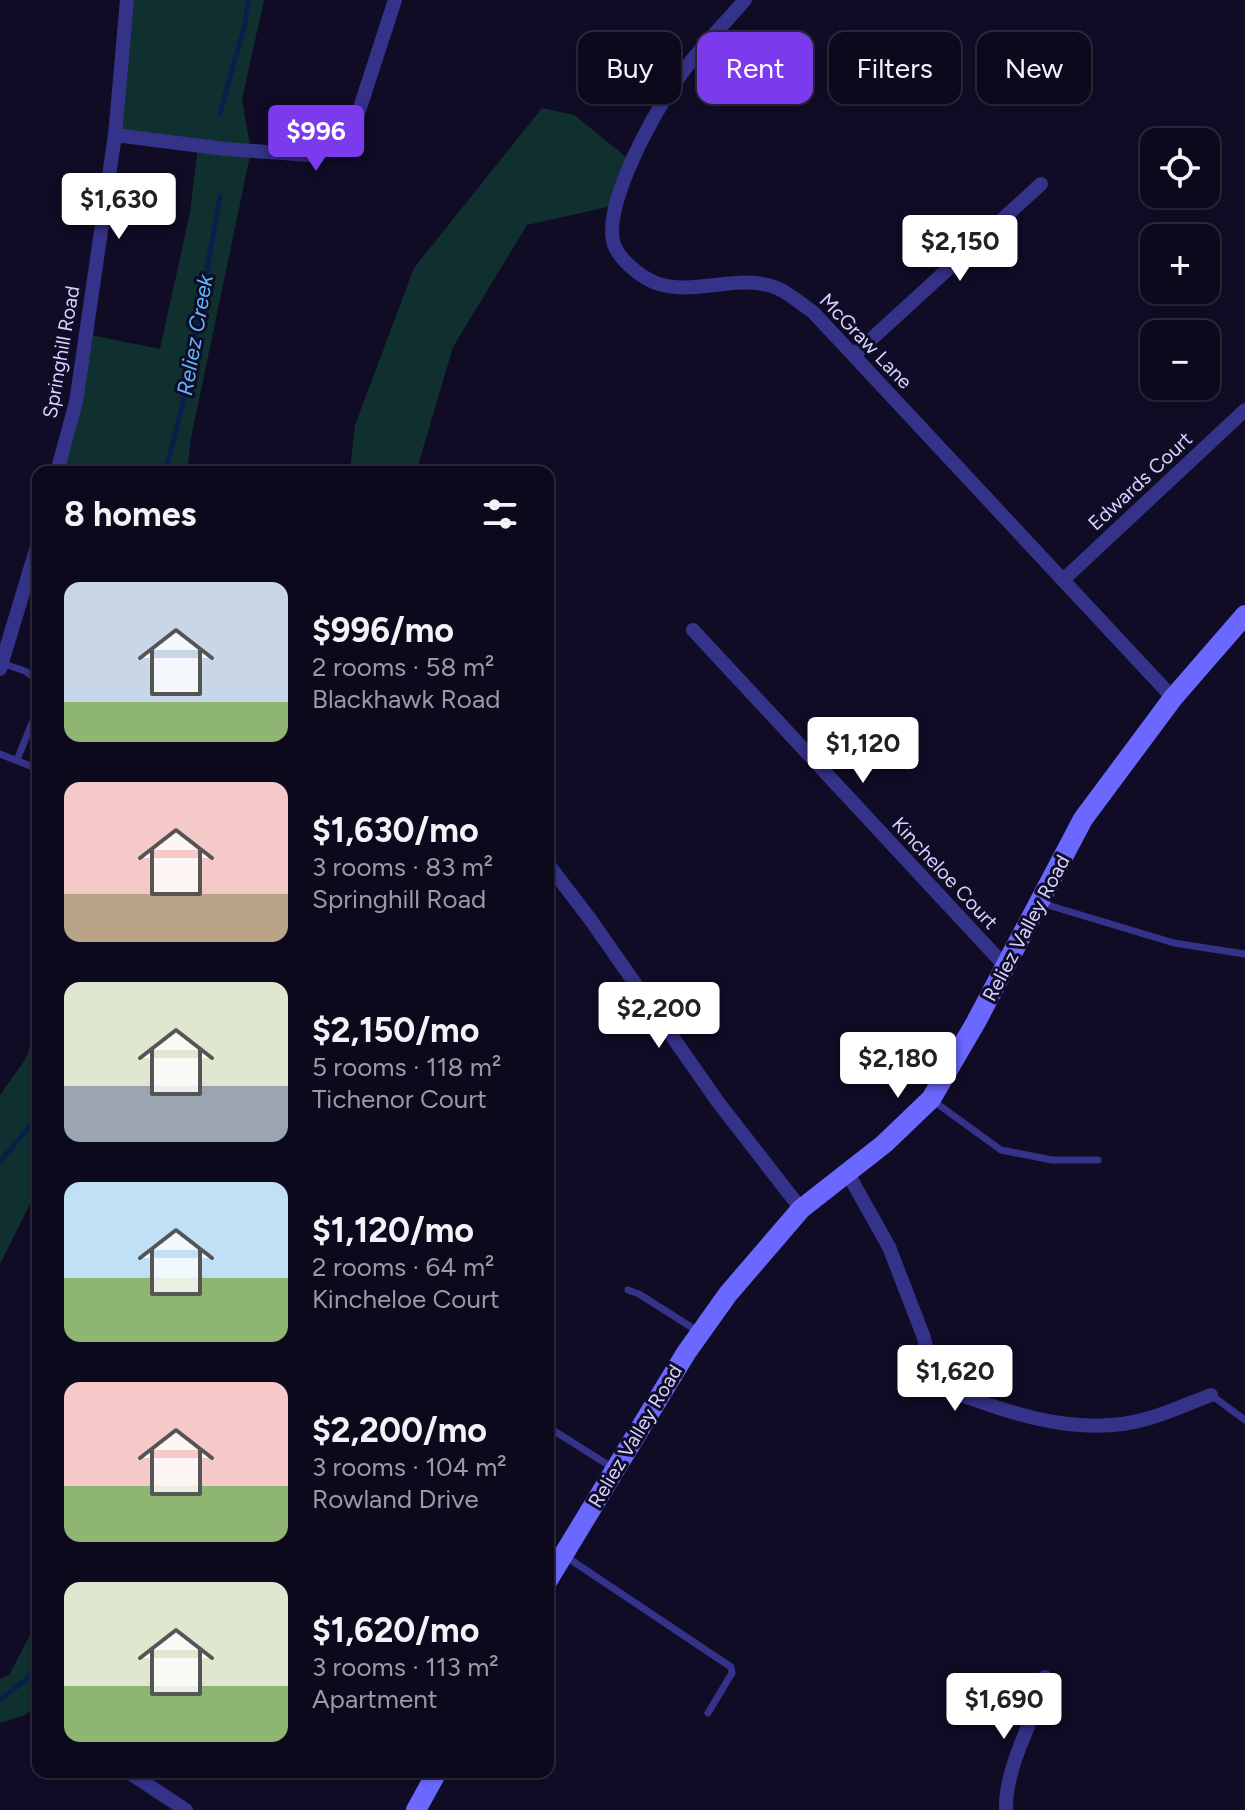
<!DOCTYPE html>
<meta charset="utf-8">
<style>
:root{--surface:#0c091c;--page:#1a1729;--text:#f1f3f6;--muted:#9a9aa3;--line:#2c2a3b;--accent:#7c3aed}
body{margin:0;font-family:Figtree,sans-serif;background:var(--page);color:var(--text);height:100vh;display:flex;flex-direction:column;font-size:30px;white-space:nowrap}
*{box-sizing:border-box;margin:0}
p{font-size:26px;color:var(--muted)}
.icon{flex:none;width:44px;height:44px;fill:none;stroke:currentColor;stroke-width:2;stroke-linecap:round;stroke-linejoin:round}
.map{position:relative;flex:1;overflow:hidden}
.drawer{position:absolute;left:32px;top:466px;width:522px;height:1312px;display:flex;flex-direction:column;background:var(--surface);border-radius:16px;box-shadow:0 2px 6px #0004,0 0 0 2px var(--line)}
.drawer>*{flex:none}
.top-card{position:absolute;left:578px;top:32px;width:546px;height:72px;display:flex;gap:16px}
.tools{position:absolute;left:1140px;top:128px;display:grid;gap:16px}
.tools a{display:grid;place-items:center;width:80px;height:80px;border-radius:16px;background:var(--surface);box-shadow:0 2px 6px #0004,0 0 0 2px var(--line);font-size:40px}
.price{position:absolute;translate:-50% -68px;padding:0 18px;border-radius:8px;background:#fff;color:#222;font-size:26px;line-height:52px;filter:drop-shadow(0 2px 4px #0008)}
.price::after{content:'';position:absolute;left:50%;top:48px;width:24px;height:18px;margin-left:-12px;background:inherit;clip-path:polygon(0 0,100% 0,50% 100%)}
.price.current{background:var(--accent);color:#fff}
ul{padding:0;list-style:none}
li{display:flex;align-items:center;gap:24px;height:200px;padding:0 32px}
li span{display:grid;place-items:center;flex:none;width:224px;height:160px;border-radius:16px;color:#555}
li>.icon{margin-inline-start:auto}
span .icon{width:96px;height:96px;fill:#fffc;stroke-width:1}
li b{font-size:34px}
h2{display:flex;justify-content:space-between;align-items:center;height:96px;padding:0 32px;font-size:34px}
.chip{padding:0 28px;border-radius:16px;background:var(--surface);box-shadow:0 2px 6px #0004,0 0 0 2px var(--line);font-size:28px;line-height:72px}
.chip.current{background:var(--accent);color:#fff}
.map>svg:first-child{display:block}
</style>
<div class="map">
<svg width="1245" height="1810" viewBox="0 0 1245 1810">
<rect width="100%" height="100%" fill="#100c26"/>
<path fill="#0f302f" d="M 127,0 L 264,0 L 242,99 L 251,151 L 191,438 L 187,472 L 57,472 L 86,334 L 160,349 L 190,213 L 198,146 L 115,135 Z
M 542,108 L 574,115 L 630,160 L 616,205 L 527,225 L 453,347 L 416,472 L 350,472 L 355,425 L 414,268 Z
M 38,1027 L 38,1188 L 0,1264 L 0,1095 L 25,1060 Z
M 38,1620 L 38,1700 L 26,1715 L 0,1723 L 0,1679 L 9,1675 Z"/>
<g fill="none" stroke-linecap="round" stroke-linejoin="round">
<path stroke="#07204a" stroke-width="5" d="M 220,113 L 245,24 L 248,0
M 165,472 L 182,408 L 220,197
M 0,1162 L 38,1116
M 0,1700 L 34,1673 L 38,1665"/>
<path stroke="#353289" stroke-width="7" d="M 1,663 L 25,671 L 38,680
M 0,754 L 38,769
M 17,760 L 38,708
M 1041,903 L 1174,943 L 1245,954
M 932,1100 L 1001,1150 L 1052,1160 L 1098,1160
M 628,1290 L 639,1294 L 699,1332
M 1211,1395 L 1245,1420
M 548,1427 L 613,1468
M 565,1556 L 731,1667 L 732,1673 L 708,1713"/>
<path stroke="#353289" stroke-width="14" d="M 745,0 C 725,23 703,45 685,69 C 660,101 598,209 615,247 C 622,262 641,277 656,283 C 695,297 738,272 777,288 C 789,293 801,304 813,312 L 1173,698
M 115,135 L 225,149 L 309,155 L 332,145 L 353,129 L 395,0
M 854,355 L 1041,184
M 57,472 L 76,402 L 86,334 L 115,135 L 127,0
M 1063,580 L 1245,410
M 693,630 L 1005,966
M 0,669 L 38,543
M 548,864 L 590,919 L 718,1102 L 801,1209
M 847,1172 L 889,1247 L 923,1335 L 937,1386 C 1005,1411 1079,1441 1153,1417 C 1173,1411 1192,1402 1211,1395
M 128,1772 L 186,1810
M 1006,1810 C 1005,1764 1035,1721 1045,1677"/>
<path stroke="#6b68ff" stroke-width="20" d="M 548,1580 L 686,1353 L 728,1294 L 801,1209 L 884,1144 L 931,1099 L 976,1022 L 1083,819 L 1173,698 L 1245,615
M 416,1810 L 437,1772"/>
</g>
<g text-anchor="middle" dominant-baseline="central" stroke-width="6" stroke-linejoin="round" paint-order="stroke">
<g font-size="20" fill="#d6d1ff" stroke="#100c26">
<text transform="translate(866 341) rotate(46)">McGraw Lane</text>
<text transform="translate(61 352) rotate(-80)">Springhill Road</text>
<text transform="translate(1140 481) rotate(-43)">Edwards Court</text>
<text transform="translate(945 873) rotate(47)">Kincheloe Court</text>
<text transform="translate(1026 928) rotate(-62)">Reliez Valley Road</text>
<text transform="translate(635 1436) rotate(-59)">Reliez Valley Road</text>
</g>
<g font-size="22" font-style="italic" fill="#5fb6ff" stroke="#100c26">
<text transform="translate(195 335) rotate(-80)">Reliez Creek</text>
</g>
</g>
</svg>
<div class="tools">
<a><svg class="icon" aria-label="locate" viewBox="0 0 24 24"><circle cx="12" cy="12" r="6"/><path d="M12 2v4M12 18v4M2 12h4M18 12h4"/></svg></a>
<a>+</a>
<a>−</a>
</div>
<b class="price current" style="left:316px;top:173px">$996</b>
<b class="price" style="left:119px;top:241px">$1,630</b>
<b class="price" style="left:960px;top:283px">$2,150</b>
<b class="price" style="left:863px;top:785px">$1,120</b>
<b class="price" style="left:659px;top:1050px">$2,200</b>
<b class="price" style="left:898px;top:1100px">$2,180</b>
<b class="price" style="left:955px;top:1413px">$1,620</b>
<b class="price" style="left:1004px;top:1741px">$1,690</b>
<div class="top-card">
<a class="chip">Buy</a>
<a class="chip current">Rent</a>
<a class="chip">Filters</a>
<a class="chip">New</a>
</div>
<section class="drawer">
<h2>8 homes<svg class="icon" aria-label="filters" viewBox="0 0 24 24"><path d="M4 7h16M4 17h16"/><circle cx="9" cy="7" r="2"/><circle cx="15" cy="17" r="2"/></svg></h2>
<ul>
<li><span style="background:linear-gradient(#c9d6e8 75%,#8fb573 0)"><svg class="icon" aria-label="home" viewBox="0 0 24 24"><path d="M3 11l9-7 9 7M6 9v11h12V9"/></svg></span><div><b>$996/mo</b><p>2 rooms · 58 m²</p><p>Blackhawk Road</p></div></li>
<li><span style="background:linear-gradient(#f6c9c9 70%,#b9a48a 0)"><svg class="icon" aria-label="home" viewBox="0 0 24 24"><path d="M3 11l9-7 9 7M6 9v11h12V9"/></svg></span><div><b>$1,630/mo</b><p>3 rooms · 83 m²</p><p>Springhill Road</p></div></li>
<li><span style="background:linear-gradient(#dfe7d0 65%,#9aa5b1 0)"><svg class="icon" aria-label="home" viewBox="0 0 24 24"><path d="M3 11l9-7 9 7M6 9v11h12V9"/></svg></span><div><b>$2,150/mo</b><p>5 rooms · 118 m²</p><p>Tichenor Court</p></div></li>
<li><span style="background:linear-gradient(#bfe0f5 60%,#8fb573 0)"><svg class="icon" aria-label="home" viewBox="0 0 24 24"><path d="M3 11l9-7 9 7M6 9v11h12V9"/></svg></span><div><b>$1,120/mo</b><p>2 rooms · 64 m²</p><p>Kincheloe Court</p></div></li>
<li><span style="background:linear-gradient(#f6c9c9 65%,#8fb573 0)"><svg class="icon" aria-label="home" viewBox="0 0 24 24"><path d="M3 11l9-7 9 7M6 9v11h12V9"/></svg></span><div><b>$2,200/mo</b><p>3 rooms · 104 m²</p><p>Rowland Drive</p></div></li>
<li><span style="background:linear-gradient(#dfe7d0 65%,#8fb573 0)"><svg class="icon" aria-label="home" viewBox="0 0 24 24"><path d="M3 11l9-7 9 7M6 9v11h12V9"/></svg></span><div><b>$1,620/mo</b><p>3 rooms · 113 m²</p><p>Apartment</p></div></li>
</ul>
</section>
</div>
